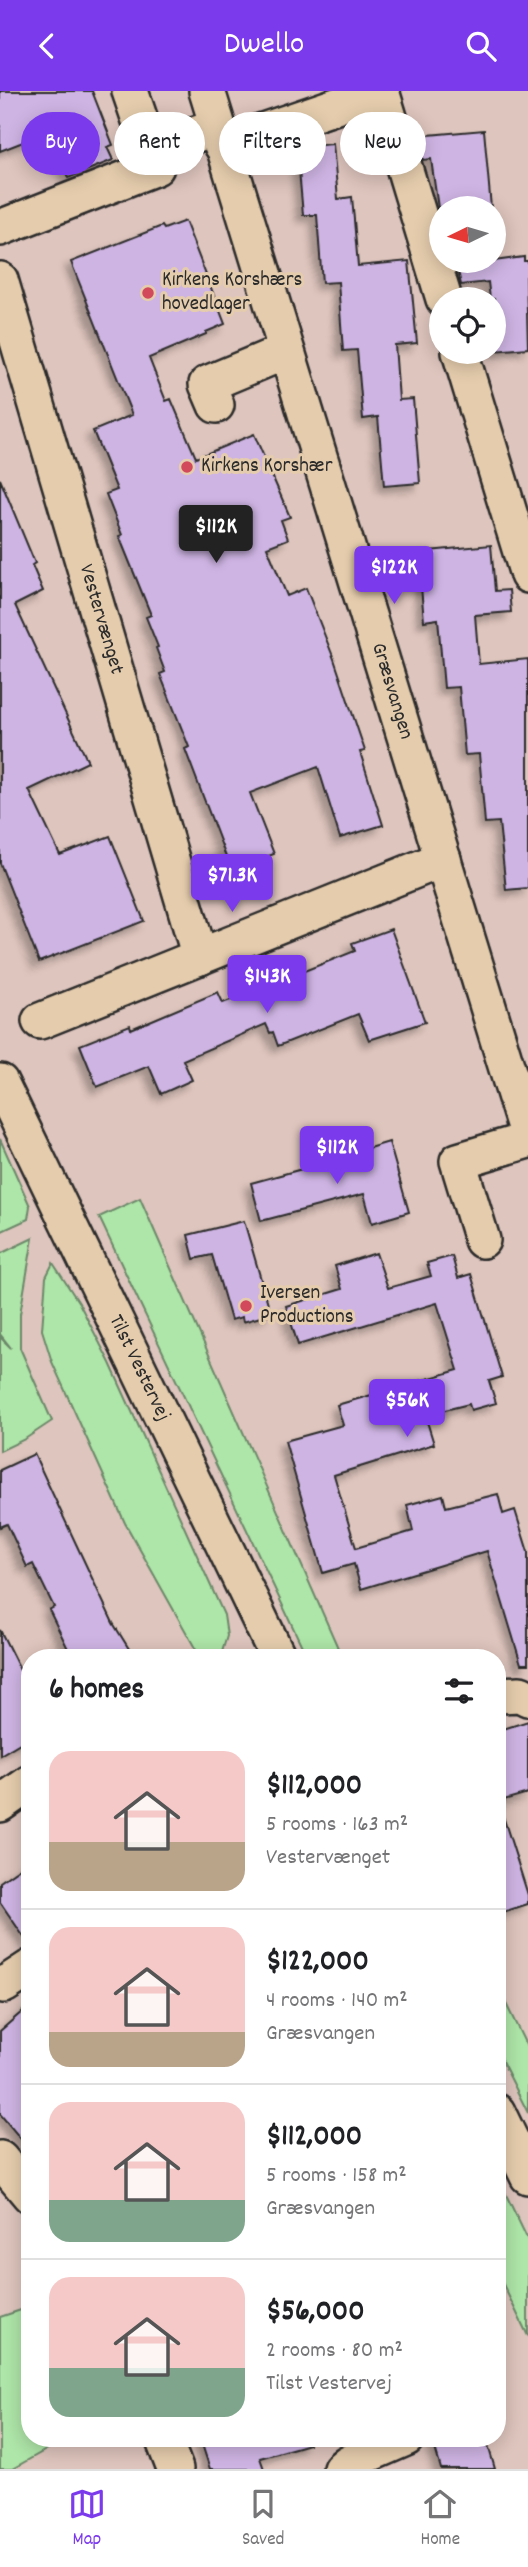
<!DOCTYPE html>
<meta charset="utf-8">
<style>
:root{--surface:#fff;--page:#f2f2f2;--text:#202124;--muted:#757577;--line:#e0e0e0;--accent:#7c3aed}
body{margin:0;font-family:Dekko,sans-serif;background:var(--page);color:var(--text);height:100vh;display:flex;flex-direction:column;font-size:26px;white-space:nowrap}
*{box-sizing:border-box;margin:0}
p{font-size:23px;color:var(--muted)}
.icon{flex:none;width:38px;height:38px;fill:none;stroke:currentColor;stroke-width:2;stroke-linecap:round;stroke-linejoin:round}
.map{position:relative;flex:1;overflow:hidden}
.sheet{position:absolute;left:21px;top:1558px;width:485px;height:798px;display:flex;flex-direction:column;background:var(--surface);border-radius:28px;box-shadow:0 4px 18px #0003}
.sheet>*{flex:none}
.banner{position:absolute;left:21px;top:21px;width:486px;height:63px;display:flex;gap:14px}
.needle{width:46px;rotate:265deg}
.controls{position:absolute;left:429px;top:105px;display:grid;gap:14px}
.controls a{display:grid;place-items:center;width:77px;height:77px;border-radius:50%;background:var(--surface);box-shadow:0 4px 18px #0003;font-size:35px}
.price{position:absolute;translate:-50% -60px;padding:0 16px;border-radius:7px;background:var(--accent);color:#fff;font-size:23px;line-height:46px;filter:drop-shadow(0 2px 4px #0008)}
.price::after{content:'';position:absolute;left:50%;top:42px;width:21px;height:16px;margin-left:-10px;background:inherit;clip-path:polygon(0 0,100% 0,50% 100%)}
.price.current{background:#222;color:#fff}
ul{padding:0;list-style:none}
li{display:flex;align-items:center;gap:21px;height:175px;padding:0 28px}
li+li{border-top:2px solid var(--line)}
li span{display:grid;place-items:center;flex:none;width:196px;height:140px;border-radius:21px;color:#555}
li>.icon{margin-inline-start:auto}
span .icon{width:84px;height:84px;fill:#fffc;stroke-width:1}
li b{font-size:30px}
h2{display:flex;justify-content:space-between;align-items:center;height:84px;padding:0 28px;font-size:30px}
.pill{padding:0 24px;border-radius:32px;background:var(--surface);box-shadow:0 4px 18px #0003;font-size:24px;line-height:63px}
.pill.current{background:var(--accent);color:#fff}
header{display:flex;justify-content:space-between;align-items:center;height:91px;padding:0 28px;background:var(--accent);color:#fff;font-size:32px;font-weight:600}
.menu{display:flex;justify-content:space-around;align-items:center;height:98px;border-top:2px solid var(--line);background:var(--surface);font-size:19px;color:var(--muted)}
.menu a{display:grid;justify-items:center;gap:4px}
.menu .current{color:var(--accent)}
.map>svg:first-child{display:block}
</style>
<header><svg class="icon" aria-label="back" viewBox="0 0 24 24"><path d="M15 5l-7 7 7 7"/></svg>Dwello<svg class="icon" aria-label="search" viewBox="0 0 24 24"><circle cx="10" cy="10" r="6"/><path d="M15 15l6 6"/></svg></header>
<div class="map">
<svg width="528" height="2378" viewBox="0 0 528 2378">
<defs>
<filter id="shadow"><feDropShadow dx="-6" dy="6" stdDeviation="3.5" flood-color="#0004"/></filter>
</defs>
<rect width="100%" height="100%" fill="#dec5bd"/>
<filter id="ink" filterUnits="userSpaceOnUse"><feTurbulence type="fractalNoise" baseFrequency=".0143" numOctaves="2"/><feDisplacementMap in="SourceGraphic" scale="14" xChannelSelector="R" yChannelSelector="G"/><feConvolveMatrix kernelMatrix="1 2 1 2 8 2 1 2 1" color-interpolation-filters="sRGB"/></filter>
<g filter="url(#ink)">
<path fill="#aee5a8" stroke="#6c886a" stroke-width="2" d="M 0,1048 L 30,1115 L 28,1128 L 0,1141 Z
M 140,1107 L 342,1566 L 307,1566 L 99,1126 Z
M 33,1147 L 20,1223 L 20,1257 L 52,1330 L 25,1348 L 0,1360 L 0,1246 L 11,1257 L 0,1243 L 0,1163 Z
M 53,1172 L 79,1212 L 110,1272 L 224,1524 L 227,1545 L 221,1564 L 200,1566 L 125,1432 L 52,1271 L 42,1239 L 46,1186 Z
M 497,1894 L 528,1958 L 528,2022 L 497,1960 Z
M 497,2085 L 528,2149 L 528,2245 L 497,2181 Z
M 30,2216 L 30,2347 L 67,2347 L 12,2378 L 0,2378 L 0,2226 Z"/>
<path fill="#ceb4e3" stroke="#2b2b2b" stroke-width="2" filter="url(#shadow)" d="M 0,0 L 92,0 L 113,54 L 107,56 L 113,69 L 68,87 L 63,74 L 59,76 L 46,42 L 0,60 Z
M 484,39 L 491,117 L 438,117 L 431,68 L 423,69 L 417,45 Z
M 333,53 L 338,108 L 352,106 L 358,175 L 409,170 L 417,252 L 395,254 L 399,309 L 413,308 L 420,392 L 384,395 L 378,326 L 363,328 L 357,259 L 343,260 L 338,191 L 322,192 L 317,124 L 303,124 L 297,56 Z
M 185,130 L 225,233 L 206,241 L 206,243 L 149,267 L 166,310 L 171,308 L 196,367 L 254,343 L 290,426 L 281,429 L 288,448 L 267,456 L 287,505 L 306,497 L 334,568 L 365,660 L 360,661 L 383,734 L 340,747 L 318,676 L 250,702 L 274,763 L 231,779 L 185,658 L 189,656 L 160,583 L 165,581 L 156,557 L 158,556 L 146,526 L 151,524 L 119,445 L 122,444 L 106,403 L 117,399 L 93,340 L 132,324 L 71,171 L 162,135 L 164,138 Z
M 524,166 L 524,170 L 528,170 L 528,186 L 526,186 L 528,257 L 494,260 L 494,208 L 490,208 L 488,191 L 461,194 L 456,170 L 494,170 Z
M 0,388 L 35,472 L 32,474 L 43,500 L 15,514 L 88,671 L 29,699 L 60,764 L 110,745 L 144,830 L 39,871 L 0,772 Z
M 491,454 L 495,500 L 509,499 L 511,521 L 475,524 L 479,573 L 528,568 L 528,797 L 506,799 L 499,731 L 485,732 L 479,663 L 465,664 L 459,596 L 444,597 L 438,528 L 424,530 L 418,461 Z
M 391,838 L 425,931 L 369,949 L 358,923 L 278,955 L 273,941 L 270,942 L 266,933 L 183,969 L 192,989 L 161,1003 L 149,975 L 97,996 L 80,954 L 130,934 L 131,938 L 218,901 L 223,912 L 355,860 L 352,852 Z
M 389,1051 L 409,1121 L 372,1132 L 364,1103 L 261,1130 L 251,1092 L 353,1064 L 352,1062 Z
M 244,1130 L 271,1223 L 243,1231 L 242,1226 L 231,1229 L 212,1164 L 194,1168 L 188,1144 Z
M 376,1162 L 388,1197 L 431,1185 L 427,1172 L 452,1165 L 458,1187 L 471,1183 L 502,1286 L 489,1290 L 496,1312 L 471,1319 L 469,1313 L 425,1324 L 434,1353 L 334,1384 L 356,1457 L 413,1440 L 407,1414 L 443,1404 L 446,1416 L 498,1403 L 503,1423 L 515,1419 L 528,1461 L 528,1573 L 521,1573 L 487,1460 L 361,1498 L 354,1473 L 323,1482 L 285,1350 L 343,1334 L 337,1314 L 458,1279 L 437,1212 L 298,1254 L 286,1215 L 342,1198 L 335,1175 Z
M 34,1363 L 113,1532 L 134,1566 L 72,1566 L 49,1519 L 54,1516 L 33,1473 L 27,1476 L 7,1433 L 0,1436 L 0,1379 Z
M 0,1539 L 30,1599 L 30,1646 L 0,1664 Z
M 528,1630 L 528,1702 L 497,1711 L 497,1640 Z
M 502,1722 L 528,1804 L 528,1813 L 497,1823 L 497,1723 Z
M 30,1770 L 30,1855 L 0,1811 L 0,1791 Z
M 30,1914 L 30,2059 L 0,2023 L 0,1940 Z
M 200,2347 L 308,2347 L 309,2353 L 260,2367 L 264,2378 L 210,2378 Z
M 432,2347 L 486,2347 L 495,2378 L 441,2378 Z"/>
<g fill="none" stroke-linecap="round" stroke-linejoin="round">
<defs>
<g id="minor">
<path id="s1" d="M 207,0 L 528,1046"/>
<path d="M 381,0 L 444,208"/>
<path d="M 222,54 L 380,0"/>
<path d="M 150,59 L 217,36"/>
<path d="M 0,137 L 156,76 L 130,0"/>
<path id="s2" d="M 0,189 L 200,866"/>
<path d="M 460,261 L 528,484"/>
<path d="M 216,314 L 207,293 L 286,260"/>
<path d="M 40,930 L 443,768"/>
<path id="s3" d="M 0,991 L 278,1566"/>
<path d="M 482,1149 L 458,1070 L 528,1049"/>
<path d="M 498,1604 L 520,1603 L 528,1607"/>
<path d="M 0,1713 L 30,1692"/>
<path d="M 0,1893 L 4,1894 L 30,1877"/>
<path d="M 497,2021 L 528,2085"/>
<path d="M 0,2068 L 30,2104"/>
<path d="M 163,2347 L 175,2378"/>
<path d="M 341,2378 L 348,2372 L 406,2347"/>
</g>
</defs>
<use href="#minor" stroke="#2b2b2b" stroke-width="40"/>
<use href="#minor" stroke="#e5ccad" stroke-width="35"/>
</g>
</g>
<g fill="#d1495b" stroke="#e5ccad" stroke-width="2.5">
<circle cx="148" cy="202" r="7"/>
<circle cx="187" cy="376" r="7"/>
<circle cx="246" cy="1215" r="7"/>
</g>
<g text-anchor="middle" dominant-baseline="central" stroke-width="6" stroke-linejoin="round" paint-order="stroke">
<g font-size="21" fill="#2b2b2b" stroke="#e5ccad" text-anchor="start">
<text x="162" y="190">Kirkens Korshærs<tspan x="162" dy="24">hovedlager</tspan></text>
<text x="201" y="376">Kirkens Korshær</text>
<text x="260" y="1203">Iversen<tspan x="260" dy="24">Productions</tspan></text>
</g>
<g font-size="21" fill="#2b2b2b" stroke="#e5ccad">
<text stroke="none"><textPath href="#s2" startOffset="354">Vestervænget</textPath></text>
<text stroke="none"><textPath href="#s1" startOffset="628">Græsvangen</textPath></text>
<text stroke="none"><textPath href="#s3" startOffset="318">Tilst Vestervej</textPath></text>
</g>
</g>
</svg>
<div class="controls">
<a><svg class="needle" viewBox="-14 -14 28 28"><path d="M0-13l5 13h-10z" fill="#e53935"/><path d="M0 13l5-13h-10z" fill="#757577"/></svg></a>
<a><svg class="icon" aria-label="locate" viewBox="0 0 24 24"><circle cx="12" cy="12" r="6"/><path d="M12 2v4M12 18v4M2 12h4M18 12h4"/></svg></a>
</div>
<b class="price current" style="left:216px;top:474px">$112K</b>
<b class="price" style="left:394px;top:515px">$122K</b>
<b class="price" style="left:232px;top:823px">$71.3K</b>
<b class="price" style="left:267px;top:924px">$143K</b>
<b class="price" style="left:337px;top:1095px">$112K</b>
<b class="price" style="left:407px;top:1348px">$56K</b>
<div class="banner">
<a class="pill current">Buy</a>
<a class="pill">Rent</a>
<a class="pill">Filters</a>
<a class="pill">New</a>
</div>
<section class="sheet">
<h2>6 homes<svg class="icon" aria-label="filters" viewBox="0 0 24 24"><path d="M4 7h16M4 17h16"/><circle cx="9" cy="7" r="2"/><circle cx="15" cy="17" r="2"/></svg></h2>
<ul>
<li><span style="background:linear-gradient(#f6c9c9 65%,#b9a48a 0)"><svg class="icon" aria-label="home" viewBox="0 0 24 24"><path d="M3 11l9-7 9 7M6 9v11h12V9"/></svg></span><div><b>$112,000</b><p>5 rooms · 163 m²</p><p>Vestervænget</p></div></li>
<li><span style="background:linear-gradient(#f6c9c9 75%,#b9a48a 0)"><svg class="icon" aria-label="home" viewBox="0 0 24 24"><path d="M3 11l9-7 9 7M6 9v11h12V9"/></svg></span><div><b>$122,000</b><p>4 rooms · 140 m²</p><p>Græsvangen</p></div></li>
<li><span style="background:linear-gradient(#f6c9c9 70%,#7fa58c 0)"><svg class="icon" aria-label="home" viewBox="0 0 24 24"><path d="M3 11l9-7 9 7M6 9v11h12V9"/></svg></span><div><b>$112,000</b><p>5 rooms · 158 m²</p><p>Græsvangen</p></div></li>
<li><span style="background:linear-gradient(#f6c9c9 65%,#7fa58c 0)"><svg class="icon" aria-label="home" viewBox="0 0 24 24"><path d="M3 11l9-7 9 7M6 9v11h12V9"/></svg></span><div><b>$56,000</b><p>2 rooms · 80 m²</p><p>Tilst Vestervej</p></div></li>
</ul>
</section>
</div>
<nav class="menu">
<a class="current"><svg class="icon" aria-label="map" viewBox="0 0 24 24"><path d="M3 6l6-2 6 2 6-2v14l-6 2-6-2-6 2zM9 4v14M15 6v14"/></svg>Map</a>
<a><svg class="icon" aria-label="saved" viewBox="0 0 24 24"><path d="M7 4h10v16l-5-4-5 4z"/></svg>Saved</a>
<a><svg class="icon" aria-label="home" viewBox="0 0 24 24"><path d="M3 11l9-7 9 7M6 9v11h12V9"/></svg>Home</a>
</nav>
